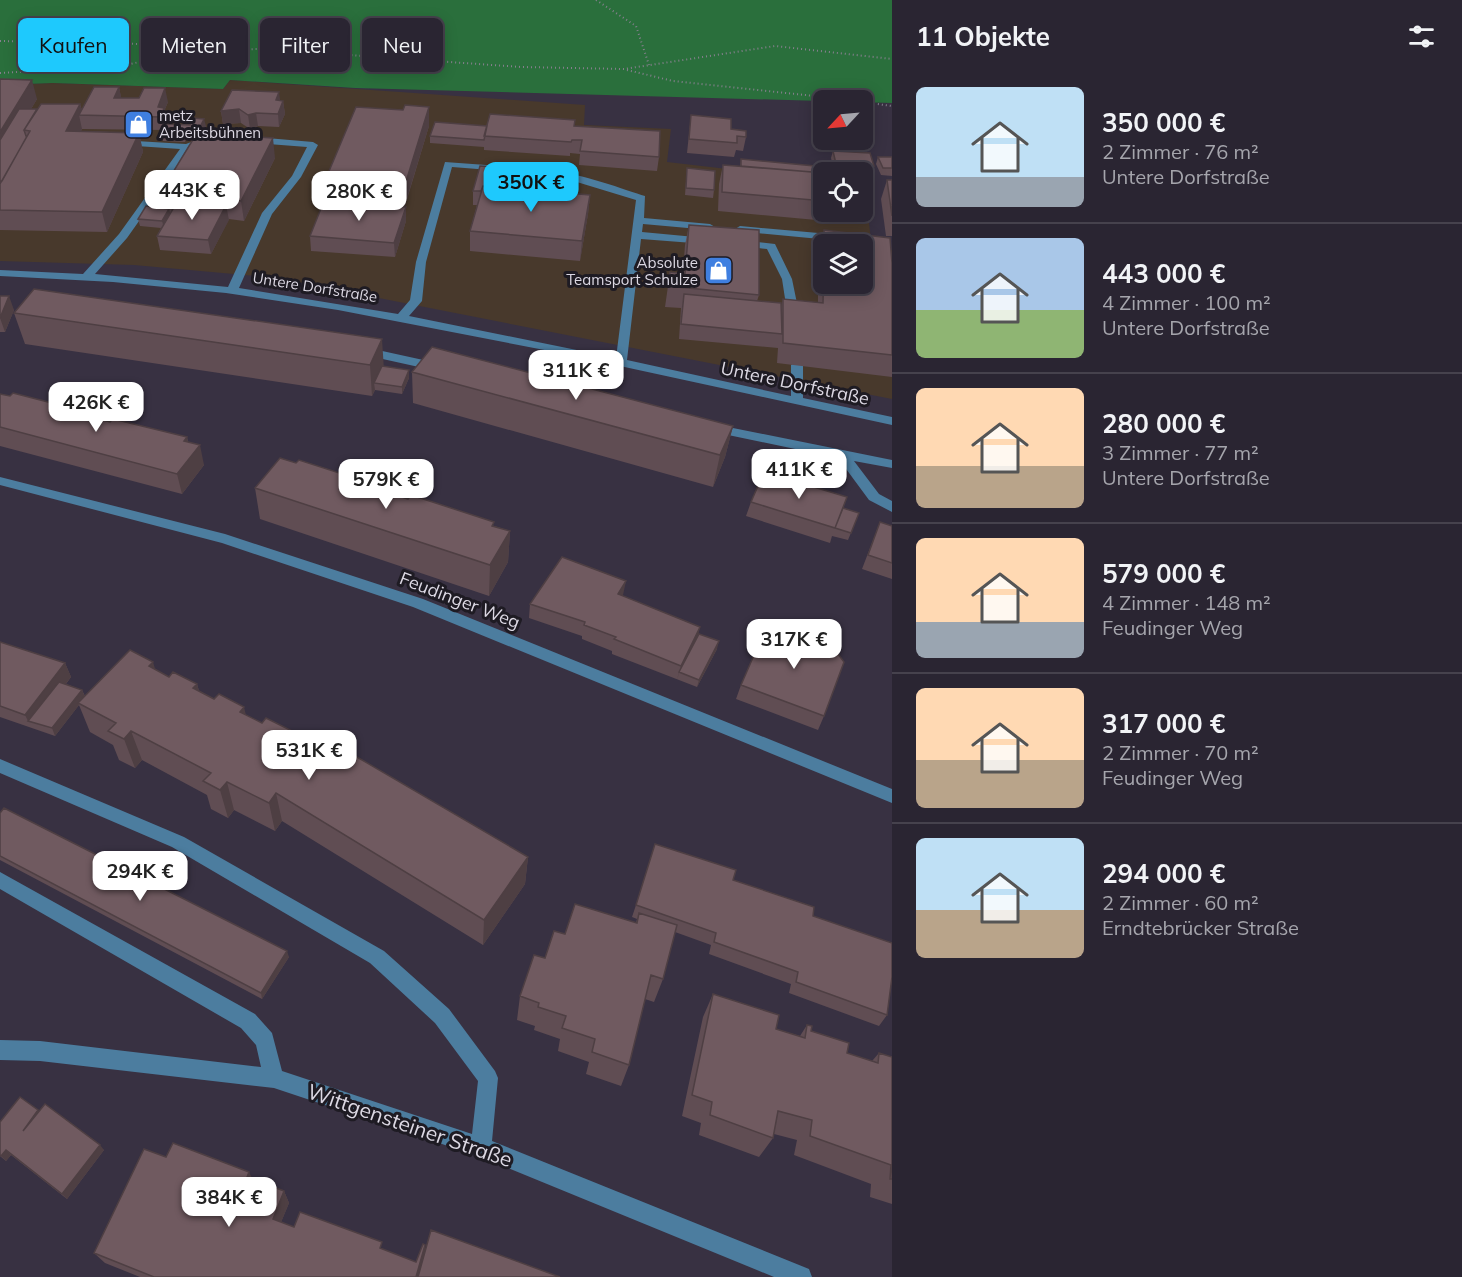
<!DOCTYPE html>
<html lang="de">
<meta charset="utf-8">
<style>
:root{--surface:#2a2532;--page:#36313e;--text:#f1f3f6;--muted:#a5a5ac;--line:#46424d;--accent:#1ec9fd}
body{margin:0;font-family:Mulish,sans-serif;background:var(--page);color:var(--text);height:100vh;display:flex;flex-direction:column;font-size:22px;white-space:nowrap}
*{box-sizing:border-box;margin:0}
p{font-size:20px;color:var(--muted)}
.icon{flex:none;width:33px;height:33px;fill:none;stroke:currentColor;stroke-width:2;stroke-linecap:round;stroke-linejoin:round}
.map{position:relative;flex:1;overflow:hidden}
.side{display:flex;flex-direction:column;background:var(--surface);width:570px}
.side>*{flex:none}
.banner{position:absolute;left:18px;top:18px;width:570px;height:54px;display:flex;gap:12px}
.needle{width:39px;rotate:244deg}
.tools{position:absolute;left:813px;top:90px;display:grid;gap:12px}
.tools a{display:grid;place-items:center;width:60px;height:60px;border-radius:9px;background:var(--surface);box-shadow:0 3px 15px #0003,0 0 0 2px var(--line);font-size:30px}
.price{position:absolute;translate:-50% -51px;padding:0 14px;border-radius:12px;background:#fff;color:#222;font-size:20px;line-height:39px;filter:drop-shadow(0 2px 3px #0008)}
.price::after{content:'';position:absolute;left:50%;top:36px;width:18px;height:14px;margin-left:-9px;background:inherit;clip-path:polygon(0 0,100% 0,50% 100%)}
.price.active{background:var(--accent);color:#111}
ul{padding:0;list-style:none}
li{display:flex;align-items:center;gap:18px;height:150px;padding:0 24px}
li+li{border-top:2px solid var(--line)}
li span{display:grid;place-items:center;flex:none;width:168px;height:120px;border-radius:9px;color:#555}
li>.icon{margin-inline-start:auto}
span .icon{width:72px;height:72px;fill:#fffc;stroke-width:1}
li b{font-size:26px}
h2{display:flex;justify-content:space-between;align-items:center;height:72px;padding:0 24px;font-size:26px}
.tag{padding:0 21px;border-radius:9px;background:var(--surface);box-shadow:0 3px 15px #0003,0 0 0 2px var(--line);font-size:21px;line-height:54px}
.tag.active{background:var(--accent);color:#111}
main{display:flex;flex:1;min-height:0}
.map>svg:first-child{display:block}
</style>
<main>
<div class="map">
<svg width="892" height="1277" viewBox="0 0 892 1277">
<rect width="100%" height="100%" fill="#383142"/>
<path fill="#48392c" fill-rule="evenodd" d="M 230,80 L 585,105 L 584,125 L 671,129 L 667,162 L 823,180 L 824,212 L 862,212 L 863,189 L 865,190 L 872,248 L 892,250 L 892,399 L 277,278 L 134,265 L 0,261 L 0,85 L 53,83 L 223,89 ZM 824,244 L 862,244 L 862,284 L 824,284 Z"/>
<path fill="#2a6f3c" d="M 0,0 L 892,0 L 892,103 L 355,88 L 230,80 L 223,89 L 53,83 L 0,85 Z"/>
<g fill="none" stroke-linecap="round" stroke-linejoin="round">
<path stroke="#86808e" stroke-width="2" stroke-dasharray="1 3" stroke-linecap="butt" d="M 596,0 L 636,26 L 649,65
M 0,41 L 140,44 L 191,50 L 264,49 L 521,67 L 624,69 L 775,46 L 892,59
M 627,70 L 673,81 L 852,100
M 0,73 L 121,66 L 190,51
M 862,102 L 892,106"/>
<path fill="#4c7d9f" fill-rule="evenodd" d="M 207,136 L 210,137 L 210,141 L 190,149 L 127,238 L 95,274 L 228,287 L 262,213 L 292,176 L 307,147 L 255,143 L 250,140 L 255,137 L 313,142 L 318,145 L 301,177 L 272,214 L 239,288 L 398,314 L 410,300 L 416,262 L 445,162 L 500,166 L 505,169 L 503,171 L 452,167 L 426,262 L 422,301 L 409,316 L 616,358 L 636,200 L 567,179 L 545,177 L 540,174 C 555,163 625,190 645,196 L 644,218 L 710,224 L 715,227 L 710,230 L 643,224 L 642,232 L 706,238 L 711,241 L 706,244 L 641,239 L 627,360 L 791,396 L 791,365 L 797,361 L 803,365 L 803,398 L 892,417 L 892,425 L 560,353 L 338,310 L 226,293 L 113,282 L 0,276 L 0,270 L 83,274 L 119,234 L 180,149 L 122,145 L 119,144 L 119,140 L 186,144 Z
M 740,226 L 841,235 L 846,238 L 841,241 L 736,231 L 735,229 Z
M 739,240 L 775,244 L 792,279 L 800,318 L 798,320 L 790,320 L 788,318 L 782,279 L 767,249 L 735,245 L 735,241 Z
M 364,347 L 437,363 L 443,367 L 437,371 L 360,354 L 360,348 Z
M 713,424 L 892,460 L 892,468 L 854,461 L 879,494 L 892,501 L 892,512 L 869,500 L 838,458 L 709,431 L 709,425 Z
M 0,477 L 225,534 L 423,599 L 892,789 L 892,803 L 413,607 L 222,543 L 0,485 Z
M 0,759 L 184,837 L 384,951 L 449,1009 L 495,1071 L 498,1078 L 492,1141 L 809,1269 L 812,1277 L 774,1277 L 481,1157 L 274,1088 L 40,1061 L 0,1060 L 0,1040 L 40,1041 L 261,1067 L 256,1045 L 241,1028 L 0,889 L 0,872 L 255,1014 L 272,1033 L 282,1071 L 472,1134 L 478,1081 L 435,1023 L 370,963 L 172,847 L 0,773 Z"/>
</g>
<path fill="#604d53" d="M 0,79 L 37,99 L 31,109 L 37,109 L 80,104 L 82,110 L 119,87 L 121,98 L 168,102 L 165,109 L 167,121 L 164,129 L 206,126 L 202,133 L 275,158 L 244,221 L 229,219 L 211,254 L 160,250 L 157,236 L 161,228 L 140,226 L 138,219 L 161,208 L 159,195 L 195,135 L 188,135 L 185,142 L 163,141 L 161,134 L 163,130 L 82,129 L 81,131 L 139,133 L 143,152 L 107,232 L 0,230 Z
M 280,101 L 283,101 L 285,114 L 279,127 L 258,126 L 250,129 L 241,123 L 223,124 L 221,111 Z
M 429,107 L 429,126 L 405,206 L 406,221 L 395,257 L 311,251 L 310,236 L 320,211 L 319,195 L 403,110 Z
M 691,115 L 731,129 L 746,137 L 743,151 L 736,150 L 734,157 L 687,153 Z
M 487,126 L 574,126 L 659,157 L 657,171 L 579,165 L 580,154 L 570,153 L 570,156 L 484,150 L 484,147 L 430,143 L 430,136 Z
M 833,151 L 874,166 L 872,173 L 834,171 L 831,158 Z
M 878,157 L 892,157 L 892,176 L 881,175 L 876,164 Z
M 741,159 L 824,173 L 824,212 L 852,212 L 849,223 L 718,211 L 719,184 L 723,165 L 740,166 Z
M 687,168 L 714,190 L 713,198 L 685,195 Z
M 565,173 L 563,193 L 590,195 L 588,214 L 580,261 L 470,251 L 470,231 L 477,205 L 473,205 L 473,191 Z
M 887,180 L 892,180 L 892,236 L 886,236 L 881,199 Z
M 689,225 L 759,295 L 757,301 L 781,307 L 783,299 L 818,303 L 818,250 L 824,230 L 892,263 L 892,377 L 777,363 L 778,348 L 679,339 L 681,308 L 665,307 L 670,272 L 683,273 L 685,245 Z
M 0,296 L 14,310 L 5,332 L 0,332 Z
M 14,313 L 384,366 L 409,378 L 402,394 L 375,390 L 372,396 L 25,344 Z
M 412,372 L 733,426 L 725,457 L 713,487 L 413,403 Z
M 0,394 L 83,411 L 84,415 L 110,422 L 187,437 L 188,442 L 204,465 L 182,494 L 0,446 Z
M 296,463 L 377,485 L 377,489 L 510,531 L 508,562 L 489,596 L 260,519 L 255,488 Z
M 751,502 L 839,519 L 859,513 L 848,540 L 832,536 L 830,543 L 746,516 Z
M 880,522 L 892,526 L 892,579 L 862,569 Z
M 623,596 L 699,634 L 717,649 L 697,687 L 612,654 L 612,651 L 582,639 L 582,636 L 529,618 L 530,604 Z
M 0,642 L 65,663 L 71,677 L 66,684 L 82,690 L 85,696 L 155,670 L 169,677 L 197,684 L 199,691 L 262,723 L 292,731 L 293,739 L 528,857 L 525,884 L 483,945 L 282,821 L 275,831 L 234,810 L 228,818 L 211,809 L 207,795 L 142,760 L 135,768 L 119,760 L 113,745 L 90,732 L 79,705 L 55,736 L 0,717 Z
M 819,647 L 824,716 L 818,730 L 736,699 L 741,685 Z
M 0,813 L 289,957 L 262,999 L 0,860 Z
M 733,880 L 813,916 L 887,1015 L 879,1026 L 789,993 L 791,984 L 709,954 L 711,945 L 675,932 L 663,979 L 654,1002 L 645,999 L 629,1065 L 621,1086 L 586,1074 L 589,1062 L 558,1051 L 560,1039 L 534,1030 L 535,1026 L 517,1020 L 520,996 L 545,958 L 565,934 L 636,923 L 637,919 L 632,917 L 636,905 Z
M 713,994 L 776,1029 L 800,1036 L 807,1025 L 811,1031 L 847,1053 L 872,1061 L 879,1053 L 892,1057 L 892,1204 L 870,1197 L 871,1184 L 794,1155 L 797,1140 L 774,1134 L 773,1138 L 759,1157 L 699,1135 L 701,1123 L 682,1116 L 703,1017 Z
M 39,1111 L 104,1150 L 67,1199 L 11,1155 L 6,1161 L 0,1156 L 0,1122 Z
M 166,1157 L 253,1180 L 284,1191 L 289,1203 L 281,1222 L 294,1227 L 383,1250 L 416,1262 L 425,1245 L 425,1250 L 560,1277 L 140,1277 L 105,1263 L 94,1253 Z"/>
<path fill="#4e3f43" d="M 32,80 L 37,99 L 0,161 L 0,132 Z
M 119,87 L 122,101 L 114,98 Z
M 165,88 L 168,102 L 165,109 L 167,121 L 163,130 L 158,107 Z
M 279,92 L 281,106 L 277,114 L 276,100 Z
M 283,101 L 285,114 L 279,127 L 278,114 Z
M 80,104 L 83,115 L 79,115 L 82,129 L 71,150 L 66,131 Z
M 429,107 L 429,126 L 400,221 L 400,201 Z
M 239,109 L 241,123 L 223,124 L 221,111 Z
M 256,113 L 258,126 L 250,129 L 248,115 Z
M 204,119 L 206,126 L 201,136 L 199,129 Z
M 187,128 L 188,135 L 185,142 L 184,135 Z
M 139,133 L 143,152 L 107,232 L 102,212 Z
M 273,138 L 275,158 L 244,221 L 241,201 Z
M 590,195 L 588,214 L 580,261 L 582,241 Z
M 226,205 L 229,220 L 211,254 L 208,240 Z
M 406,207 L 406,221 L 395,257 L 394,243 Z
M 169,209 L 171,216 L 164,228 L 162,221 Z
M 9,296 L 14,310 L 5,332 L 0,318 Z
M 382,339 L 384,370 L 374,383 L 375,390 L 372,396 L 370,365 Z
M 409,370 L 409,378 L 402,394 L 402,387 Z
M 733,426 L 725,457 L 713,487 L 720,455 Z
M 187,437 L 191,456 L 200,445 L 204,465 L 182,494 L 177,474 L 184,441 Z
M 510,531 L 508,562 L 489,596 L 490,565 Z
M 626,581 L 623,595 L 616,608 L 618,594 Z
M 700,627 L 697,641 L 679,672 L 677,680 L 681,666 Z
M 719,641 L 717,649 L 697,687 L 699,680 Z
M 153,662 L 162,692 L 149,666 Z
M 65,663 L 71,677 L 36,723 L 28,721 L 25,715 Z
M 197,684 L 205,713 L 193,688 Z
M 82,690 L 85,697 L 78,703 L 79,705 L 55,736 L 52,728 Z
M 244,707 L 251,736 L 240,712 Z
M 131,731 L 142,760 L 135,768 L 124,739 Z
M 292,731 L 297,759 L 288,736 Z
M 227,782 L 234,810 L 228,818 L 220,790 Z
M 276,793 L 282,821 L 275,831 L 269,803 Z
M 528,857 L 525,884 L 483,945 L 484,920 Z
M 287,951 L 289,957 L 262,999 L 261,993 Z
M 100,1145 L 104,1150 L 67,1199 L 62,1194 Z
M 6,1150 L 11,1155 L 6,1161 L 1,1156 Z
M 249,1172 L 255,1184 L 247,1177 Z
M 284,1191 L 289,1203 L 278,1230 L 273,1219 Z
M 425,1245 L 426,1255 L 419,1277 L 416,1277 Z"/>
<path fill="#705a60" stroke="#4e3f43" stroke-width="1.5" d="M 0,79 L 32,80 L 0,132 Z
M 94,87 L 119,87 L 114,98 L 139,98 L 144,88 L 165,88 L 158,107 L 164,108 L 161,117 L 79,115 Z
M 232,90 L 279,92 L 276,100 L 283,101 L 278,114 L 256,113 L 248,115 L 239,109 L 221,111 Z
M 41,104 L 80,104 L 66,131 L 139,133 L 102,212 L 0,210 L 0,184 L 30,131 L 24,130 Z
M 405,105 L 429,107 L 400,201 L 319,195 L 356,107 L 403,110 Z
M 19,109 L 37,109 L 24,130 L 26,136 L 27,136 L 2,181 L 0,181 L 0,140 Z
M 490,114 L 575,120 L 574,126 L 660,131 L 659,157 L 580,151 L 582,140 L 572,140 L 571,142 L 484,136 Z
M 691,115 L 731,119 L 731,129 L 746,131 L 746,137 L 737,136 L 737,143 L 689,139 Z
M 193,118 L 204,119 L 199,129 L 187,128 L 184,135 L 161,134 L 167,124 L 190,125 Z
M 435,122 L 487,126 L 484,140 L 430,136 Z
M 197,133 L 273,138 L 241,201 L 159,195 Z
M 833,151 L 870,153 L 874,166 L 836,164 Z
M 878,157 L 892,157 L 892,168 L 883,168 Z
M 741,159 L 815,166 L 816,172 L 824,173 L 741,166 Z
M 723,165 L 824,173 L 824,201 L 722,192 Z
M 480,166 L 565,173 L 561,192 L 483,186 L 481,191 L 473,191 Z
M 687,168 L 715,171 L 714,190 L 686,188 Z
M 887,180 L 892,180 L 892,216 Z
M 483,186 L 590,195 L 582,241 L 470,231 Z
M 324,201 L 406,207 L 394,243 L 310,236 Z
M 177,202 L 226,205 L 208,240 L 157,236 Z
M 146,206 L 169,209 L 162,221 L 138,219 Z
M 689,225 L 759,230 L 759,295 L 668,286 L 670,272 L 685,274 Z
M 824,230 L 890,238 L 892,263 L 892,355 L 783,343 L 783,299 L 823,303 L 824,256 L 824,284 L 862,284 L 862,244 L 824,244 Z
M 34,289 L 382,339 L 370,365 L 14,313 Z
M 684,294 L 781,303 L 782,334 L 681,324 Z
M 0,296 L 9,296 L 0,318 Z
M 432,347 L 733,426 L 720,455 L 412,372 Z
M 382,366 L 409,370 L 402,387 L 374,383 Z
M 13,393 L 83,411 L 80,414 L 110,422 L 113,419 L 187,437 L 184,441 L 200,445 L 177,474 L 0,427 L 0,394 L 10,396 Z
M 280,458 L 296,463 L 299,460 L 377,485 L 374,488 L 390,493 L 408,499 L 411,495 L 494,522 L 492,526 L 510,531 L 490,565 L 255,488 Z
M 764,472 L 847,497 L 835,528 L 751,502 Z
M 843,508 L 859,513 L 851,533 L 835,528 Z
M 880,522 L 892,526 L 892,563 L 868,555 Z
M 562,557 L 626,581 L 618,594 L 700,627 L 681,666 L 614,639 L 616,637 L 584,625 L 585,622 L 530,604 Z
M 768,623 L 820,642 L 819,647 L 838,654 L 844,662 L 824,716 L 741,685 Z
M 699,634 L 719,641 L 699,680 L 679,672 Z
M 0,642 L 65,663 L 25,715 L 0,706 Z
M 130,650 L 153,662 L 149,666 L 169,677 L 173,672 L 197,684 L 193,688 L 214,699 L 219,694 L 244,707 L 240,712 L 262,723 L 266,718 L 292,731 L 288,736 L 310,747 L 321,736 L 528,857 L 484,920 L 276,793 L 269,803 L 227,782 L 220,790 L 203,781 L 211,773 L 131,731 L 124,739 L 108,731 L 116,723 L 78,703 Z
M 59,682 L 82,690 L 52,728 L 28,721 Z
M 4,808 L 287,951 L 261,993 L 0,856 L 0,813 Z
M 655,844 L 736,870 L 733,880 L 814,907 L 813,916 L 892,943 L 892,977 L 887,1015 L 796,982 L 798,972 L 714,942 L 716,933 L 636,905 Z
M 575,904 L 637,923 L 639,913 L 677,925 L 663,979 L 651,975 L 629,1065 L 592,1052 L 595,1039 L 562,1028 L 566,1016 L 538,1007 L 539,1003 L 520,996 L 534,955 L 545,958 L 554,931 L 565,934 Z
M 713,994 L 779,1015 L 776,1029 L 805,1038 L 807,1025 L 812,1026 L 811,1031 L 849,1043 L 847,1053 L 878,1063 L 879,1053 L 892,1057 L 892,1179 L 890,1179 L 891,1165 L 810,1136 L 812,1120 L 778,1111 L 773,1138 L 710,1115 L 712,1102 L 692,1095 Z
M 20,1097 L 38,1110 L 23,1131 L 45,1104 L 100,1145 L 62,1194 L 6,1150 L 1,1156 L 0,1155 L 0,1122 Z
M 173,1143 L 249,1172 L 247,1177 L 284,1191 L 273,1219 L 294,1227 L 300,1212 L 382,1242 L 380,1248 L 416,1262 L 423,1244 L 425,1245 L 416,1277 L 154,1277 L 94,1253 L 144,1149 L 166,1157 Z
M 431,1230 L 560,1277 L 418,1277 Z"/>
<defs>
<symbol id="shop-square" viewBox="-11 -11 22 22"><rect x="-9" y="-9" width="18" height="18" rx="4" fill="#3f7fe0" stroke="#1e1b23"/><path d="M-5-2.5h2.3a2.7 3.5 0 0 1 5.4 0H5L5.5 6h-11ZM-1.5-2.5h3a1.5 2.3 0 0 0-3 0Z" fill="#fff"/></symbol>
</defs>
<g fill-rule="evenodd">
<use href="#shop-square" x="122" y="108" width="33" height="33"/>
<use href="#shop-square" x="702" y="254" width="33" height="33"/>
</g>
<g text-anchor="middle" dominant-baseline="central" stroke-width="6" stroke-linejoin="round" paint-order="stroke">
<g font-size="15" fill="#dcd8e3" stroke="#1e1b23" text-anchor="start">
<text x="159" y="115">metz<tspan x="159" dy="17">Arbeitsbühnen</tspan></text>
<text x="698" y="262" text-anchor="end">Absolute<tspan x="698" dy="17">Teamsport Schulze</tspan></text>
</g>
<g font-size="15" fill="#dcd8e3" stroke="#1e1b23">
<text transform="translate(315 287) rotate(9)">Untere Dorfstraße</text>
</g>
<g font-size="18" fill="#dcd8e3" stroke="#1e1b23">
<text transform="translate(795 383) rotate(12)">Untere Dorfstraße</text>
<text transform="translate(460 600) rotate(21)">Feudinger Weg</text>
</g>
<g font-size="21" fill="#dcd8e3" stroke="#1e1b23">
<text transform="translate(410 1125) rotate(19)">Wittgensteiner Straße</text>
</g>
</g>
</svg>
<div class="tools">
<a><svg class="needle" viewBox="-14 -14 28 28"><path d="M0-13l5 13h-10z" fill="#e53935"/><path d="M0 13l5-13h-10z" fill="#a5a5ac"/></svg></a>
<a><svg class="icon" aria-label="locate" viewBox="0 0 24 24"><circle cx="12" cy="12" r="6"/><path d="M12 2v4M12 18v4M2 12h4M18 12h4"/></svg></a>
<a><svg class="icon" aria-label="layers" viewBox="0 0 24 24"><path d="M12 4l9 5-9 5-9-5zM3 14l9 5 9-5"/></svg></a>
</div>
<b class="price active" style="left:531px;top:213px">350K €</b>
<b class="price" style="left:192px;top:221px">443K €</b>
<b class="price" style="left:359px;top:222px">280K €</b>
<b class="price" style="left:576px;top:401px">311K €</b>
<b class="price" style="left:96px;top:433px">426K €</b>
<b class="price" style="left:799px;top:500px">411K €</b>
<b class="price" style="left:386px;top:510px">579K €</b>
<b class="price" style="left:794px;top:670px">317K €</b>
<b class="price" style="left:309px;top:781px">531K €</b>
<b class="price" style="left:140px;top:902px">294K €</b>
<b class="price" style="left:229px;top:1228px">384K €</b>
<div class="banner">
<a class="tag active">Kaufen</a>
<a class="tag">Mieten</a>
<a class="tag">Filter</a>
<a class="tag">Neu</a>
</div>
</div>
<section class="side">
<h2>11 Objekte<svg class="icon" aria-label="filters" viewBox="0 0 24 24"><path d="M4 7h16M4 17h16"/><circle cx="9" cy="7" r="2"/><circle cx="15" cy="17" r="2"/></svg></h2>
<ul>
<li><span style="background:linear-gradient(#bfe0f5 75%,#9aa5b1 0)"><svg class="icon" aria-label="home" viewBox="0 0 24 24"><path d="M3 11l9-7 9 7M6 9v11h12V9"/></svg></span><div><b>350 000 €</b><p>2 Zimmer · 76 m²</p><p>Untere Dorfstraße</p></div></li>
<li><span style="background:linear-gradient(#a9c7e8 60%,#8fb573 0)"><svg class="icon" aria-label="home" viewBox="0 0 24 24"><path d="M3 11l9-7 9 7M6 9v11h12V9"/></svg></span><div><b>443 000 €</b><p>4 Zimmer · 100 m²</p><p>Untere Dorfstraße</p></div></li>
<li><span style="background:linear-gradient(#ffd9b3 65%,#b9a48a 0)"><svg class="icon" aria-label="home" viewBox="0 0 24 24"><path d="M3 11l9-7 9 7M6 9v11h12V9"/></svg></span><div><b>280 000 €</b><p>3 Zimmer · 77 m²</p><p>Untere Dorfstraße</p></div></li>
<li><span style="background:linear-gradient(#ffd9b3 70%,#9aa5b1 0)"><svg class="icon" aria-label="home" viewBox="0 0 24 24"><path d="M3 11l9-7 9 7M6 9v11h12V9"/></svg></span><div><b>579 000 €</b><p>4 Zimmer · 148 m²</p><p>Feudinger Weg</p></div></li>
<li><span style="background:linear-gradient(#ffd9b3 60%,#b9a48a 0)"><svg class="icon" aria-label="home" viewBox="0 0 24 24"><path d="M3 11l9-7 9 7M6 9v11h12V9"/></svg></span><div><b>317 000 €</b><p>2 Zimmer · 70 m²</p><p>Feudinger Weg</p></div></li>
<li><span style="background:linear-gradient(#bfe0f5 60%,#b9a48a 0)"><svg class="icon" aria-label="home" viewBox="0 0 24 24"><path d="M3 11l9-7 9 7M6 9v11h12V9"/></svg></span><div><b>294 000 €</b><p>2 Zimmer · 60 m²</p><p>Erndtebrücker Straße</p></div></li>
</ul>
</section>
</main>
